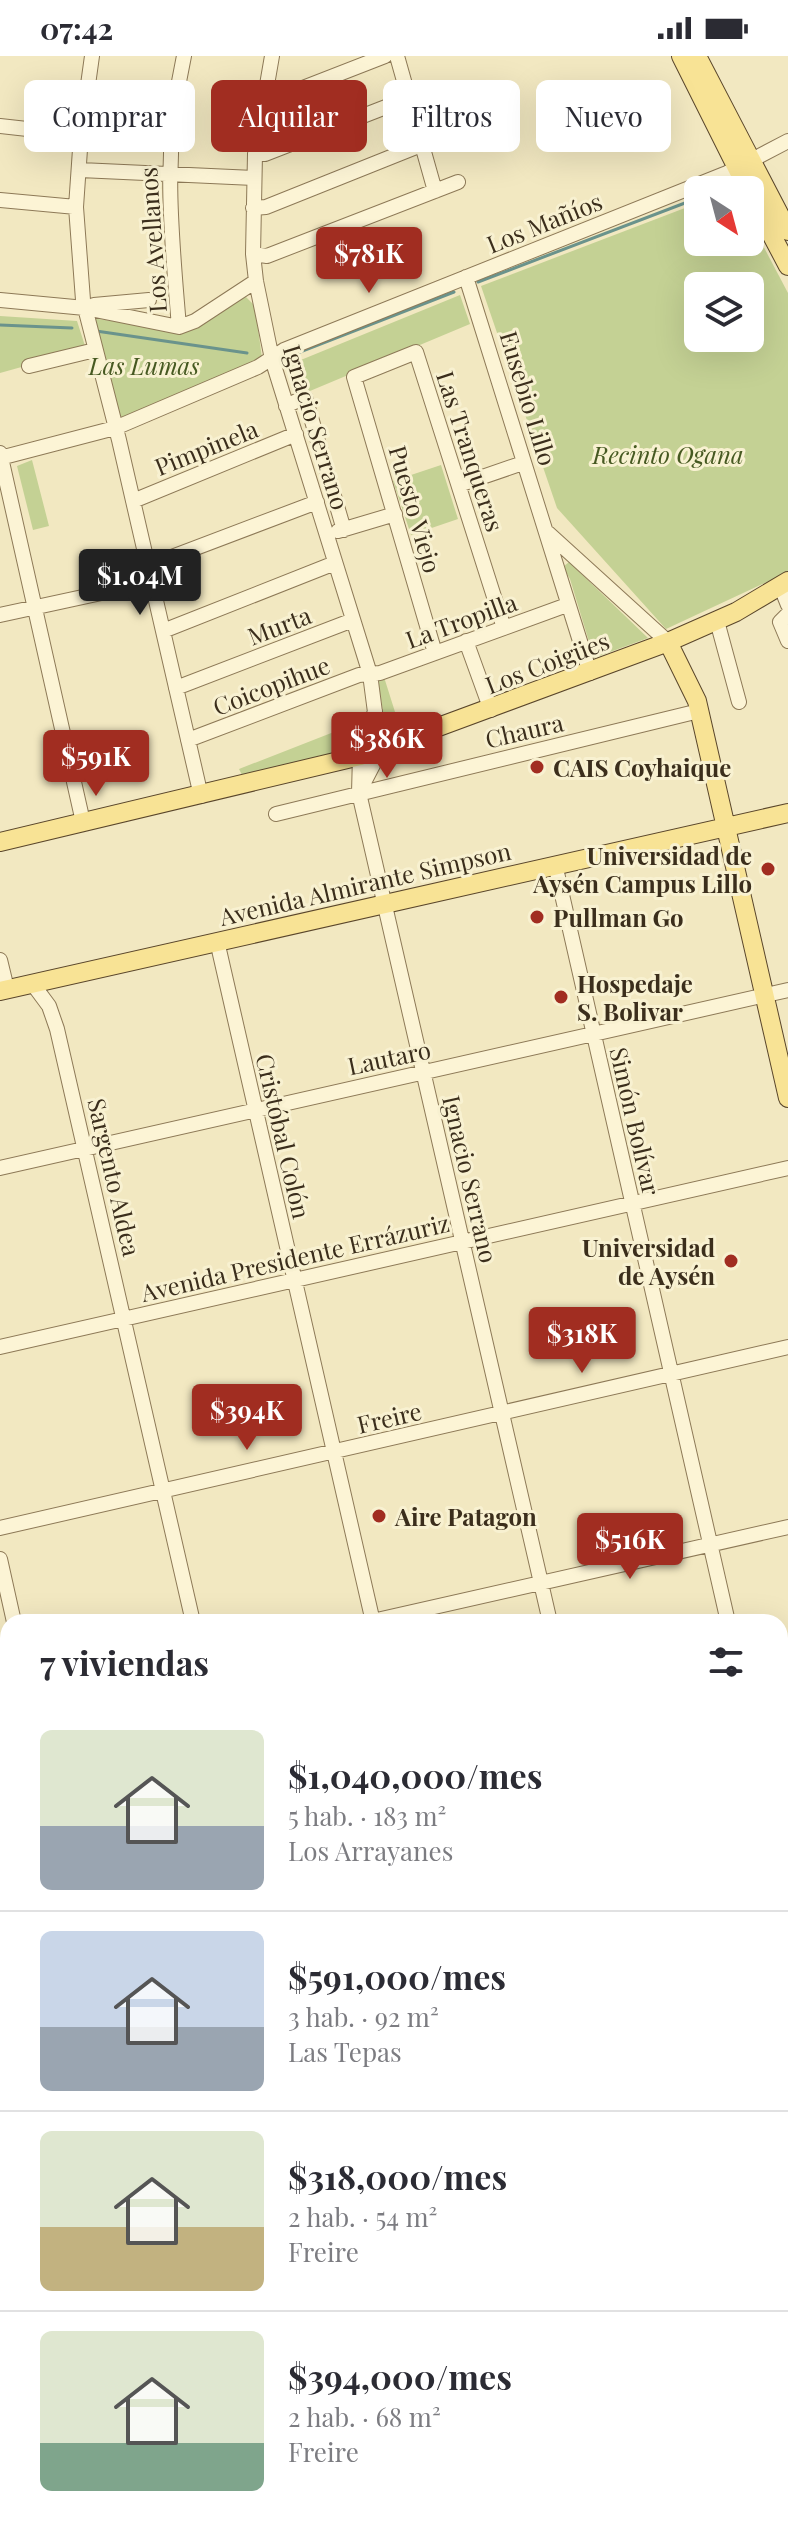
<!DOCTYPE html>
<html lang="es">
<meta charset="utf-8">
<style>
:root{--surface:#fff;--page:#f7f7f7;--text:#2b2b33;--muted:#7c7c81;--line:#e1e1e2;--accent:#a12d21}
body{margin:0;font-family:"Playfair Display",serif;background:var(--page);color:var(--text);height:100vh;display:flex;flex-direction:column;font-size:30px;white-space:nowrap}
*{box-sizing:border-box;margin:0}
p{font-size:26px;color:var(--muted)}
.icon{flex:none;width:44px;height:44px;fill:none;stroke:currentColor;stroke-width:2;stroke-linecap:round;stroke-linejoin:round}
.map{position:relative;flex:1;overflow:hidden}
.side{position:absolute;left:0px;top:1558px;width:788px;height:914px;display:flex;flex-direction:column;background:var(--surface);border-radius:24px 24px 0 0;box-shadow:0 8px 32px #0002}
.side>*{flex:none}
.banner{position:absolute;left:24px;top:24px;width:740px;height:72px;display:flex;gap:16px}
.needle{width:52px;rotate:144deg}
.fabs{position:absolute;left:684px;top:120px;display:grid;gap:16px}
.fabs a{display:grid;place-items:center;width:80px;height:80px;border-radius:12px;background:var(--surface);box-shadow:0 8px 32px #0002;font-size:40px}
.price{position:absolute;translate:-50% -68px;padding:0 18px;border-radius:8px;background:var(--accent);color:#fff;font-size:26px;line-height:52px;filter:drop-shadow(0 2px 4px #0008)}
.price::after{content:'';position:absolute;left:50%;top:48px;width:24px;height:18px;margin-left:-12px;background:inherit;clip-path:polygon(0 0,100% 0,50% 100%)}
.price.active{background:#222;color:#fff}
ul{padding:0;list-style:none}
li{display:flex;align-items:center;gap:24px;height:200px;padding:0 40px}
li+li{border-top:2px solid var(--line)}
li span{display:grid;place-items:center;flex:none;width:224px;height:160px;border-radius:12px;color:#555}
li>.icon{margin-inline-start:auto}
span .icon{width:96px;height:96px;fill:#fffc;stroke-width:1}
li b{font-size:34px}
h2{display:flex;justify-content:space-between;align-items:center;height:96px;padding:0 40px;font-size:34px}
.tag{padding:0 28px;border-radius:12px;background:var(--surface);box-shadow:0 8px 32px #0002;font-size:28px;line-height:72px}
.tag.active{background:var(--accent);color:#fff}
.status{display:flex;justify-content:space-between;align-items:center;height:56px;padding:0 40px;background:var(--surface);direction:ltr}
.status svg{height:22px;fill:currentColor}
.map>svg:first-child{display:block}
</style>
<div class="status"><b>07:42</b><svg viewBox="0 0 49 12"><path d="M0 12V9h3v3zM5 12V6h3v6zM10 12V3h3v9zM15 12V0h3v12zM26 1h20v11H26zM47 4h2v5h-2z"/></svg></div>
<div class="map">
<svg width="788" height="2471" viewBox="0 0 788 2471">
<rect width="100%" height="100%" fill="#f2e8c1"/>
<path fill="#c4d194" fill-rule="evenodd" d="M 698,147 L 698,186 L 750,186 L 750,165 L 788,237 L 788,516 L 666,573 L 557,452 L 481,230 ZM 698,230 L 750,230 L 750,282 L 698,282 Z
M 460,239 L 470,268 L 298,340 L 288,311 L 291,308 Z
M 246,241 L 255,250 L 262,302 L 119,363 L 92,262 L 158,272 Z
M 0,260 L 77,265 L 86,293 L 0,317 Z
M 32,404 L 49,470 L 33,474 L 17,410 Z
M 441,409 L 458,463 L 411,479 L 393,425 Z
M 569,506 L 648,582 L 594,602 L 570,523 L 563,511 Z
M 384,621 L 401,675 L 387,680 L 381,676 L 383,655 L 378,626 Z
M 367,663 L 357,689 L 351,693 L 242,719 L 239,713 Z
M 653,2464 L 776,2464 L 778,2471 L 648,2471 Z"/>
<path fill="#bac594" d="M 56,2464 L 202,2464 L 196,2471 L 58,2471 Z"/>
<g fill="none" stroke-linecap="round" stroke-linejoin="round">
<path stroke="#6a938c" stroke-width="3" d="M 718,134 L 729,130
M 478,226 L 698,142
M 0,269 L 72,272
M 96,275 L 247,297
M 287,301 L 454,236"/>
<defs>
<path id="minor" d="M 92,0 L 81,79 L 76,151 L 83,244 L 119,384 L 201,740
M 272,0 L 255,98 L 253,198 L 256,225 L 272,303 L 370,618 L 376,664
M 397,0 L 435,135
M 262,44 L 272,44 L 385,0
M 0,70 L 81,79
M 255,98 L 265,98 L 409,42
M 80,114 L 254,122
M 0,144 L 76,151
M 253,152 L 266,151 L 421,89
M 253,198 L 267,200 L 458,126
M 466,221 L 590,617
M 0,244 L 85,252 L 179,271 L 195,265 L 256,225
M 94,249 L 149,244
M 179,271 C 171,173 162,98 184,0
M 29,310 L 95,294
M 286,350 L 305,341 L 344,474
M 0,397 L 83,766
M 0,402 L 115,372 L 258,311 L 284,294 L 727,117 L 788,85
M 459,429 L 523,407
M 133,445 L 296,378
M 338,475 L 395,458
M 548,477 L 668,586
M 148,510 L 317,446
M 784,539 L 788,549
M 788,558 L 780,566 L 788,585
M 0,559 L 152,526
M 717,565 L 739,646
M 163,575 L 335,507
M 466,585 L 491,654
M 435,597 L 354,321 L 416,296 L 504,572
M 176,632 L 353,564
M 375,655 L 360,700 L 359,737 L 550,1566
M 188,684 L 359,619 L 380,617 L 567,549
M 359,736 L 373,709 L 376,685
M 276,758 L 699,655
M 555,808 L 728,1566
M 217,885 L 373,1566
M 0,904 L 7,933
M 32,927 L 49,950 L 57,973 L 193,1566
M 0,1112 L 788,934
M 0,1291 L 788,1112
M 0,1472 L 788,1291
M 0,1503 L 14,1566
M 368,1566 L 788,1471
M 0,1650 L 8,1648
M 780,1650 L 788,1648
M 780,1796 L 788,1831
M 0,1827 L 8,1825
M 0,2008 L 8,2006
M 0,2295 L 8,2331
M 0,2377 L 8,2375
M 0,2397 L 8,2395
M 37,2464 L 38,2471"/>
<path id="major" d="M 681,0 L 748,134
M 697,0 L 788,175
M 750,138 L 788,210
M 668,586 L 697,645 L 788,1042
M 0,786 L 360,700 L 668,586 L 736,556 L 788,525
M 0,935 L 788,757
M 780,1965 L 788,1945
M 780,2062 L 788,2068
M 780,2078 L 788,2085
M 0,2188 L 8,2186
M 0,2204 L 8,2203"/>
</defs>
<use href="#minor" stroke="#8d7957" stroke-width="16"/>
<use href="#major" stroke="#5a462b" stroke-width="20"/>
<use href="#minor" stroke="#fcf4d5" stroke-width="14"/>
<use href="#major" stroke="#f8e395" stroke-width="18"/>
</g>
<g fill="#a12d21" stroke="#f8f1d1" stroke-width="3">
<circle cx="537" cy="711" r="8"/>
<circle cx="768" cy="813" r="8"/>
<circle cx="537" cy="861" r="8"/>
<circle cx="561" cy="941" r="8"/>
<circle cx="731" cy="1205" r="8"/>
<circle cx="379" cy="1460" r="8"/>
</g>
<g text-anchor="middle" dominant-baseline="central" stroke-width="6" stroke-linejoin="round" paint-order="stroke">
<g font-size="24" fill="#3b2e1c" stroke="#f8f1d1">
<text transform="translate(544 166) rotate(-22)">Los Mañíos</text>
<text transform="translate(152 184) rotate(-94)">Los Avellanos</text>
<text transform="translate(529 342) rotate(73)">Eusebio Lillo</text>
<text transform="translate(317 371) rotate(73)">Ignacio Serrano</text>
<text transform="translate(206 391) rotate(-22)">Pimpinela</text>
<text transform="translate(471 395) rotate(72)">Las Tranqueras</text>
<text transform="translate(416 453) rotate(74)">Puesto Viejo</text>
<text transform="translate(461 564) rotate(-20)">La Tropilla</text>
<text transform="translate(279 569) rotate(-21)">Murta</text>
<text transform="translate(547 606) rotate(-21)">Los Coigües</text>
<text transform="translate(271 629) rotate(-21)">Coicopihue</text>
<text transform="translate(524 674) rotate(-13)">Chaura</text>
<text transform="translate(365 827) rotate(-13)">Avenida Almirante Simpson</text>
<text transform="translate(389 1001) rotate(-12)">Lautaro</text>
<text transform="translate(636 1065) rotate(77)">Simón Bolívar</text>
<text transform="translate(284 1080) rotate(77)">Cristóbal Colón</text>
<text transform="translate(115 1121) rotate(77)">Sargento Aldea</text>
<text transform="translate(471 1123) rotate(77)">Ignacio Serrano</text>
<text transform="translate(295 1201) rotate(-13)">Avenida Presidente Errázuriz</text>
<text transform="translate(389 1361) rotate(-13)">Freire</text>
</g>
<g font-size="24" font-style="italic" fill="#465921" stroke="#f8f1d1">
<text x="144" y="309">Las Lumas</text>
<text x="668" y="398">Recinto Ogana</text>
</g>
<g font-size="24" font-weight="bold" fill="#3b2e1c" stroke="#f8f1d1" text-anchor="start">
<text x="553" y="711">CAIS Coyhaique</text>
<text x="752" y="799" text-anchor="end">Universidad de<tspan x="752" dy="28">Aysén Campus Lillo</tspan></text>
<text x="553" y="861">Pullman Go</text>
<text x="577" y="927">Hospedaje<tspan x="577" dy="28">S. Bolivar</tspan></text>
<text x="715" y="1191" text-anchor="end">Universidad<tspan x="715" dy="28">de Aysén</tspan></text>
<text x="395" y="1460">Aire Patagon</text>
</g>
</g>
</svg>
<div class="fabs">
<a><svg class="needle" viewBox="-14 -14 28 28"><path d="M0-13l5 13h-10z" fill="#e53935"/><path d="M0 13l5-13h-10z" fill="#7c7c81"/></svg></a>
<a><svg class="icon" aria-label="layers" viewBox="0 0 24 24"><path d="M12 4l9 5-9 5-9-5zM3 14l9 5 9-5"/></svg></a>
</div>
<b class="price" style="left:369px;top:239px">$781K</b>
<b class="price active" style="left:140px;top:561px">$1.04M</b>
<b class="price" style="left:387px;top:724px">$386K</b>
<b class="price" style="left:96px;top:742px">$591K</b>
<b class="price" style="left:582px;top:1319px">$318K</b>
<b class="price" style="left:247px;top:1396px">$394K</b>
<b class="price" style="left:630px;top:1525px">$516K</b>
<div class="banner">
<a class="tag">Comprar</a>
<a class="tag active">Alquilar</a>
<a class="tag">Filtros</a>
<a class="tag">Nuevo</a>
</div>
<section class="side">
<h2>7 viviendas<svg class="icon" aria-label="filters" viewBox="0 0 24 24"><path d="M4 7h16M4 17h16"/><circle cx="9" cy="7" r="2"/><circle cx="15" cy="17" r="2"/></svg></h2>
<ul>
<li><span style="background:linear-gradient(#dfe7d0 60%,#9aa5b1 0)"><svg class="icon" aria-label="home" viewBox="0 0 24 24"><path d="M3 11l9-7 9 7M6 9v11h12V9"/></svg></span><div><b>$1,040,000/mes</b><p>5 hab. · 183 m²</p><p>Los Arrayanes</p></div></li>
<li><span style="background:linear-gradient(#c9d6e8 60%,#9aa5b1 0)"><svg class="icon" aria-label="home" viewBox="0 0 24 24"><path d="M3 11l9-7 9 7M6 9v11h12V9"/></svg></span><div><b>$591,000/mes</b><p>3 hab. · 92 m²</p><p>Las Tepas</p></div></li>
<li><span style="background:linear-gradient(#dfe7d0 60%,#c2b280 0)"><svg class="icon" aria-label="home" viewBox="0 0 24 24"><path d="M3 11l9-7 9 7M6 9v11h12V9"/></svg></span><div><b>$318,000/mes</b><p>2 hab. · 54 m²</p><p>Freire</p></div></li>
<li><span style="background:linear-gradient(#dfe7d0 70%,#7fa58c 0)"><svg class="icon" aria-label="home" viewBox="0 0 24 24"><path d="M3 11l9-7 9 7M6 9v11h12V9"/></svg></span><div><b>$394,000/mes</b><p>2 hab. · 68 m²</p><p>Freire</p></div></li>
</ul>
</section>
</div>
